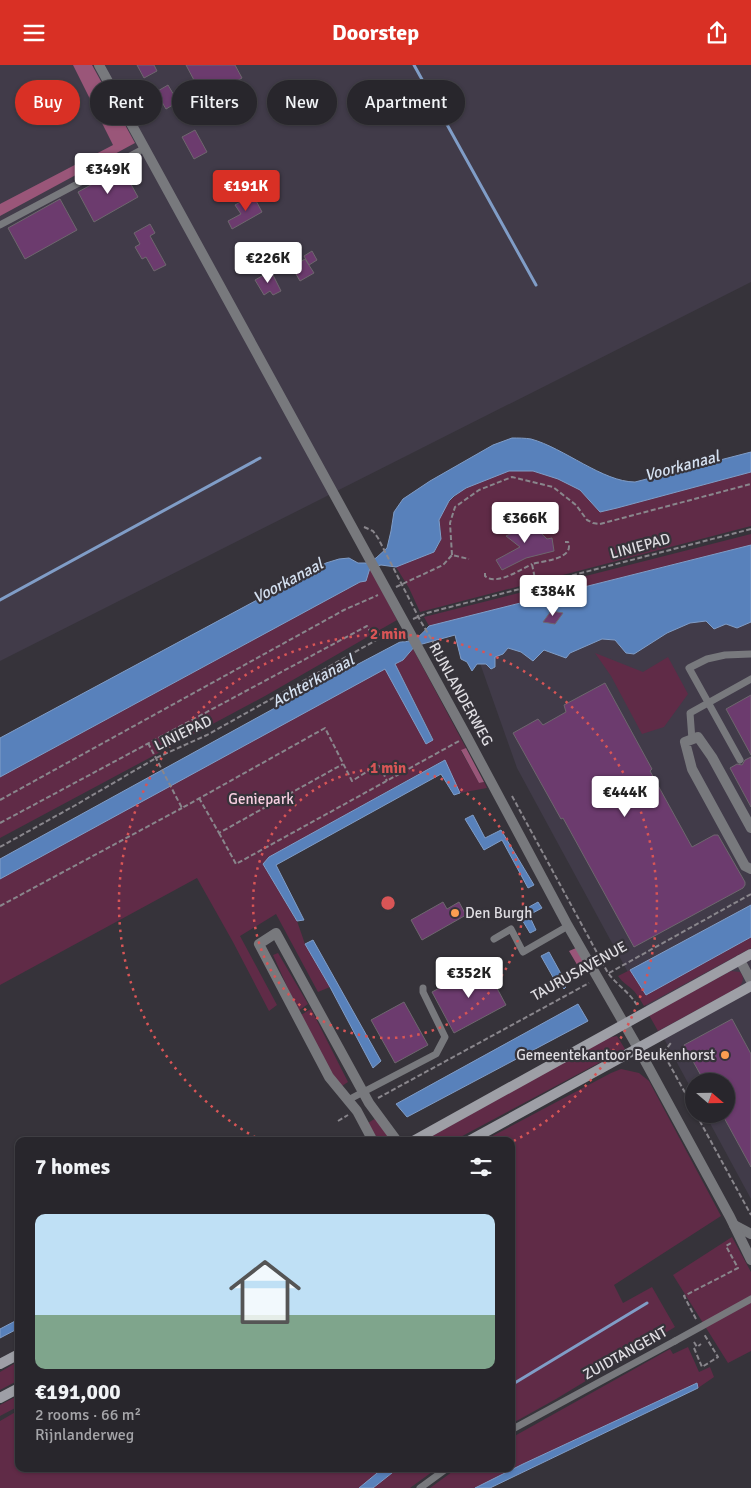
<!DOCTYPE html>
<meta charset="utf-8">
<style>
:root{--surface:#28262c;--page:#302e34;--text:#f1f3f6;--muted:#a5a5a9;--line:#444348;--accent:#d93025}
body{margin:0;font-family:Signika,sans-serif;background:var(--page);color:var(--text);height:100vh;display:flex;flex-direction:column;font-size:19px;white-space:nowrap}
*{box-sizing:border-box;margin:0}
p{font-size:16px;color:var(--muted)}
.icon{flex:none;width:28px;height:28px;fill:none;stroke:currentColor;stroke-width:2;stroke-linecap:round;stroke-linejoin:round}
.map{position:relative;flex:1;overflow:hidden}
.panel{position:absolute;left:15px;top:1072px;width:500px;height:335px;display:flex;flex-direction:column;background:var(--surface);border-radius:10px;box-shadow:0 1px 4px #0004,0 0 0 1px var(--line)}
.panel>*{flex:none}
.top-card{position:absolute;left:15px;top:15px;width:500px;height:45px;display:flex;gap:10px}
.needle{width:32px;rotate:110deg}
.tools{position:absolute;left:685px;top:1008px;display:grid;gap:10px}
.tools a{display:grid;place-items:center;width:50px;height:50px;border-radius:50%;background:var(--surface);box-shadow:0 1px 4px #0004,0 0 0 1px var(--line);font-size:25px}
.price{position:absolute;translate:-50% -42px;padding:0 11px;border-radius:5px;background:#fff;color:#222;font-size:16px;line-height:32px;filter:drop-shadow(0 1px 2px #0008)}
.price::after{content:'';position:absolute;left:50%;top:30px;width:15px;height:11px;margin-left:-8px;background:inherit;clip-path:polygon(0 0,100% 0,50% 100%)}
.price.current{background:var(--accent);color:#fff}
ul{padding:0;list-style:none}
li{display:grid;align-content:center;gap:10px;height:265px;padding:0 20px}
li+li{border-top:1px solid var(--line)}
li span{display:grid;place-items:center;height:155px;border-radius:10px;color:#555}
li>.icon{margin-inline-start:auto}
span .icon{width:90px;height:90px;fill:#fffc;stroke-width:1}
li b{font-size:21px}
h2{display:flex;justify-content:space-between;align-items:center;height:60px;padding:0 20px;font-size:21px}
.tag{padding:0 18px;border-radius:22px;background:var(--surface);box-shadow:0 1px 4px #0004,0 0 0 1px var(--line);font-size:18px;line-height:45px}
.tag.current{background:var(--accent);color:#fff}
header{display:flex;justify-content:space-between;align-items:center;height:65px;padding:0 20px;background:var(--accent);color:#fff;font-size:22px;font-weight:700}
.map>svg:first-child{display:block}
</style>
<header><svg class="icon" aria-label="menu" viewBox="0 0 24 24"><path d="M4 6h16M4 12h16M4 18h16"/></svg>Doorstep<svg class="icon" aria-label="share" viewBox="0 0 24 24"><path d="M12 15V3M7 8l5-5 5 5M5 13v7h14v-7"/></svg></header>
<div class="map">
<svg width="751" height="1423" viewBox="0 0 751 1423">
<rect width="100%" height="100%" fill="#36333a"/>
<path fill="#413b49" d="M 0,0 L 751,0 L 751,217 L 0,596 Z
M 751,526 L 751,1134 L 705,1049 L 726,1049 L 726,1016 L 694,1016 L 694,1029 L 517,703 L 475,584 Z"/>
<path fill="#602b47" d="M 509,406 L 533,406 L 558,414 L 580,425 L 600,447 L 617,443 L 751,407 L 751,461 L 420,547 L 409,523 L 396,502 L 434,487 C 437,483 441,477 441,473 C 442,466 438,459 440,453 C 452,422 481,417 509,406 Z
M 751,469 L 751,480 L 429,561 L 424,552 Z
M 370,503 L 397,555 L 265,631 L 0,773 L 0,712 L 360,517 L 365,516 Z
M 413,584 L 466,683 L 461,686 L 479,718 L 484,717 L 487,723 L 460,728 L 444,695 L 269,792 L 263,799 L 297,856 L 305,879 L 330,922 L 318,927 L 276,849 L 240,871 L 277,940 L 269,946 L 233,877 L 197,813 L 0,920 L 0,814 L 385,603 L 426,678 L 433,674 L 395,599 L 403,595 Z
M 595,588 L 643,607 L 668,592 L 688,629 L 664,662 L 642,669 L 611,611 Z
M 751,872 L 751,883 L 644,941 C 641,936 638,931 634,926 C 628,920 624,919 618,911 L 630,905 L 646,930 Z
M 278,888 L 308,939 L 298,946 L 273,890 Z
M 731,906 L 740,907 C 744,912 744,916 739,922 L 658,966 L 649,950 Z
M 311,944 L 348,1017 L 342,1021 L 332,1010 L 299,951 Z
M 617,971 L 625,984 L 453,1076 L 423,1076 L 607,973 Z
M 621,1004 L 639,1008 L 649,1016 L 721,1151 L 614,1220 L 623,1238 L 652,1222 L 675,1262 L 556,1334 L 511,1359 L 511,1323 L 515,1320 L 511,1318 L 511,1076 L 483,1076 L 611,1008 Z
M 376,1053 L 392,1076 L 379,1076 L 368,1058 Z
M 732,1172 L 751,1207 L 751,1286 L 728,1298 L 673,1210 Z
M 688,1282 L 699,1307 L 710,1302 L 714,1312 L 698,1323 L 697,1318 L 523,1399 L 475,1423 L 430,1423 L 456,1404 L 511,1404 L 511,1373 L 670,1284 L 673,1289 Z
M 19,1296 L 19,1315 L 0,1325 L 0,1307 Z
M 19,1330 L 19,1341 L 0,1351 L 0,1340 Z
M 19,1345 L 19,1404 L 382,1404 L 359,1423 L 0,1423 L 0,1356 Z
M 397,1404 L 436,1404 L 410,1423 L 373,1423 Z"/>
<path fill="#9a5679" d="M 73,0 L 92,0 L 135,78 L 0,151 L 0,139 L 113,80 Z
M 466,683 L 484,717 L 479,718 L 461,685 Z
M 576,883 L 587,903 L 582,908 L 569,886 Z"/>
<path fill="#5881bb" stroke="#809dc7" d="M 512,373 C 518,373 525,373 531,374 C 564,383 603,417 635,417 L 751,387 L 751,407 L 617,443 L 600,447 L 580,425 L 558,414 L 533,406 L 509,406 L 466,423 L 454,431 L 449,436 L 439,455 L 441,474 L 434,487 L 396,502 L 381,500 L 370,503 L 366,516 L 360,517 L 0,712 L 0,673 L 326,498 L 339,494 L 349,493 L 358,498 L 367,498 L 376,493 L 387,483 L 391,466 L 394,447 L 403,434 L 430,416 L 493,380 Z
M 751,480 L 751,557 L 737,563 L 726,559 L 714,564 L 706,556 L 690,558 L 667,568 L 634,589 L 626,588 L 615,575 L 602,574 L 570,588 L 566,593 L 544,585 L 533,596 L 521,587 L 508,583 L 503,589 L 495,592 L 495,602 L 491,604 L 486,599 L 477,599 L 472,606 L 467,597 L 461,594 L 455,570 L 415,581 L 403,595 L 395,599 L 433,675 L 426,679 L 385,604 L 0,814 L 0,794 L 273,644 L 400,577 C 415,577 420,571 429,561 Z
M 445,695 L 460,728 L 454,730 L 441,709 L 276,800 L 304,855 L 297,856 L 263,799 L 269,792 Z
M 473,750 L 485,773 L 501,765 L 534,820 L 528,823 L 502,775 L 484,785 L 465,754 Z
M 538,837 L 542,843 L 529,850 L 536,865 L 530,868 L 518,848 Z
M 751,840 L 751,872 L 646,930 L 630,905 Z
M 313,875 L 381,996 L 373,1003 L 330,922 L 305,879 Z
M 549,887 L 565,916 L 563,919 L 566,922 L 564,924 L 561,920 L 558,921 L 541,891 Z
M 578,939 L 588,956 L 407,1052 L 396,1039 Z
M 19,1254 L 19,1263 L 0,1273 L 0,1264 Z
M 697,1318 L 698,1323 L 490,1423 L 475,1423 L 523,1399 Z
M 382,1404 L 397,1404 L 373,1423 L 359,1423 Z"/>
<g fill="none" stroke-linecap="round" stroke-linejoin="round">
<path stroke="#809dc7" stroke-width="3" d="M 414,0 L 536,220
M 0,535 L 260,393
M 513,1319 L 647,1238"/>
</g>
<path fill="#6c3b6e" stroke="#6e676e" d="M 137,0 L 154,0 L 157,6 L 144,13 Z
M 186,0 L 235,0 L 242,13 L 204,34 Z
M 168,20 L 178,37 L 166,44 L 156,27 Z
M 195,65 L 207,87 L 194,94 L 182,72 Z
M 122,103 L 138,132 L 94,157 L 78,127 Z
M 269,113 L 275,125 L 265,131 L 258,119 Z
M 253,130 L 262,147 L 232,164 L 228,156 L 241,149 L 235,140 Z
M 60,134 L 77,165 L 25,194 L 8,163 Z
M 150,159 L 155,168 L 150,171 L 166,200 L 154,206 L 146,192 L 142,194 L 135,182 L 140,179 L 134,168 Z
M 312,186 L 317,195 L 309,200 L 304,191 Z
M 305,194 L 314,208 L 300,216 L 292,202 Z
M 271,206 L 281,226 L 273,230 L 270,226 L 264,230 L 255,215 Z
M 525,454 L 530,462 L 534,461 L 547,474 L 552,473 L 554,486 L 526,493 L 502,505 L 496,495 L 520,482 L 506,471 L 512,468 L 510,458 Z
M 551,546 L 563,548 L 555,559 L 543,557 Z
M 605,618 L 652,704 L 650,706 L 692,782 L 714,770 L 718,770 L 745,817 L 745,820 L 743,823 L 634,882 L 563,753 L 561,754 L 513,668 L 538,654 L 543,660 L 566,647 L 564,640 Z
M 751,630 L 751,690 L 726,644 Z
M 751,692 L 751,742 L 730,703 L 737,699 L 742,700 L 745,695 Z
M 443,837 L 447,844 L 459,837 L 466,850 L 422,875 L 411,855 Z
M 484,899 L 506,940 L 454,968 L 432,927 Z
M 404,937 L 428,980 L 395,998 L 371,955 Z
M 732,954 L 751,989 L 751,1102 L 722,1049 L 726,1049 L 726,1016 L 704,1016 L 684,980 Z"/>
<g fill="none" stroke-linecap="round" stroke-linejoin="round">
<path stroke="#89868c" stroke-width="2" stroke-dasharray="5 2.5" stroke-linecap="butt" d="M 364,462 L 373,466 L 378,473 L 420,555 L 442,592 L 444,606
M 452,490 L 450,458 L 455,442 L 479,425 L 512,412 L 553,422 L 576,440 L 587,455 L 593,458 L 600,459 L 751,419
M 485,508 L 485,511 C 496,521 520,505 532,499
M 536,519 L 532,499 C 543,496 575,494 568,477 L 565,477
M 396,522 L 443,500 L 452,490 L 469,494
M 413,554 L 427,548 L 751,464
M 148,678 L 182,743 L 325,663 L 352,716 L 379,699 L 387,716
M 512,731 L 608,908 C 617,920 629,927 637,940
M 199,733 L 219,768 L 343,699
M 0,735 L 344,545 L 378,530
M 0,758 L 367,561 L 375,575
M 219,768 L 236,799 L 459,676
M 0,782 L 74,741 L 156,693 L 207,670 L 396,564
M 0,841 L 182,743
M 609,908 L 751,829
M 661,984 L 694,1044
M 663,988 L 671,978
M 378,1033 L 589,918
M 696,1049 L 751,1150
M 338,1056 L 348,1050
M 696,1254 L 684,1231 L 738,1203 L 726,1181 L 731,1178
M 694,1277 L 697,1282 L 701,1279
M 694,1283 L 702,1302 L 718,1292 L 704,1269"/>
<path stroke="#78797d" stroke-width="7" d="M 0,160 L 145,83
M 692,675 L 690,648 L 751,614
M 740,695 L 689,603 L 707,594 L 725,590 L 751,589
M 494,874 L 511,864 L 523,887 L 568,861
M 348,1035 L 436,989 L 445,972 L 423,927 L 423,923
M 511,1365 L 675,1276
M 420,1423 L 446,1404"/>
<path stroke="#78797d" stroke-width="10" d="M 751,763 L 712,692 L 698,672 L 685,677 L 692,704 L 745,801 L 751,804
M 740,895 L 751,916
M 373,1076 L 357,1046 L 329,1012 L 259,879 L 276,868 L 369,1038 L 397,1076
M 734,1160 L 751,1169"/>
<path stroke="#78797d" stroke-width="10" d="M 99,0 L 467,672 L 568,861 L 638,983 L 730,1152 L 751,1195"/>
<path stroke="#9e9fa6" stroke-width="10" d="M 413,1076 L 751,889
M 469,1076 L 751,921
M 0,1299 L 19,1289
M 0,1333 L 19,1323"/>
<path stroke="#78797d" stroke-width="7" d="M 675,1276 L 751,1234"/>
</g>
<g fill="none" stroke="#d85556" stroke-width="2.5" stroke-dasharray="2.5 5">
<circle cx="388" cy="838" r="135"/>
<path d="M262 1076A269 269 0 1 1 512 1077"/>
</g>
<g fill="#fb9e51" stroke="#36333a" stroke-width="2">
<circle cx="455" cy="848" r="5"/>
<circle cx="725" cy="990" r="5"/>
</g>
<g text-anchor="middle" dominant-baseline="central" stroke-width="4.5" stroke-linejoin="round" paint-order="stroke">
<g font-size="15" fill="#dfdde2" stroke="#36333a">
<text transform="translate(640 481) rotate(-15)">LINIEPAD</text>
<text transform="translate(461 629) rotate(61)">RIJNLANDERWEG</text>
<text transform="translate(183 668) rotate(-26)">LINIEPAD</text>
<text transform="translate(579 906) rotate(-29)">TAURUSAVENUE</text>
<text transform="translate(625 1288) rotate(-29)">ZUIDTANGENT</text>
</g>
<g font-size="15" fill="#f8cfe1" stroke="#36333a">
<text x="261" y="734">Geniepark</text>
</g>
<g font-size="15" fill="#dfdde2" stroke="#36333a" text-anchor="start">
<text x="465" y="848">Den Burgh</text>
<text x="715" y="990" text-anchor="end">Gemeentekantoor Beukenhorst</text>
</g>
<g font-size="16" font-style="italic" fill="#d5e1f1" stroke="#36333a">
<text transform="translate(682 401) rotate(-15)">Voorkanaal</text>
<text transform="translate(288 516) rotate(-28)">Voorkanaal</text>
<text transform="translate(313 616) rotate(-29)">Achterkanaal</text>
</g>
</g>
<circle cx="388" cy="838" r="8" fill="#d85556" stroke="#36333a" stroke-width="2.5"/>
<g font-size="15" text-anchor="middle" font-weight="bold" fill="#d85556" stroke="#36333a" stroke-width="4.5" stroke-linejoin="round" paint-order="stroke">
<text x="388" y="574">2 min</text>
<text x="388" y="708">1 min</text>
</g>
</svg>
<div class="tools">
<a><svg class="needle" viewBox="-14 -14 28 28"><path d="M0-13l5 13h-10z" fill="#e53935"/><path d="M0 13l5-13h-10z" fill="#a5a5a9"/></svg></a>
</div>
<b class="price" style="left:108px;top:130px">€349K</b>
<b class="price current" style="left:246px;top:147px">€191K</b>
<b class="price" style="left:268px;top:219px">€226K</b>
<b class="price" style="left:525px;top:479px">€366K</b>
<b class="price" style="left:553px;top:552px">€384K</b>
<b class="price" style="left:625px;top:753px">€444K</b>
<b class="price" style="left:469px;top:934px">€352K</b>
<div class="top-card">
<a class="tag current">Buy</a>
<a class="tag">Rent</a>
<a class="tag">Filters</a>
<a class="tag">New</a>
<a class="tag">Apartment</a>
</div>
<section class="panel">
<h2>7 homes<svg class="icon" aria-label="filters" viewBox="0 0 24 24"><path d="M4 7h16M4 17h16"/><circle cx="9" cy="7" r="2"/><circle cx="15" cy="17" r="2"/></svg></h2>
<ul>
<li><span style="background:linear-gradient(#bfe0f5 65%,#7fa58c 0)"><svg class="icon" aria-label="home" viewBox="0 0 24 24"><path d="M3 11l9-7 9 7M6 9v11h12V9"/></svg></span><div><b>€191,000</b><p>2 rooms · 66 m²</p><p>Rijnlanderweg</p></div></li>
</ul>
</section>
</div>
